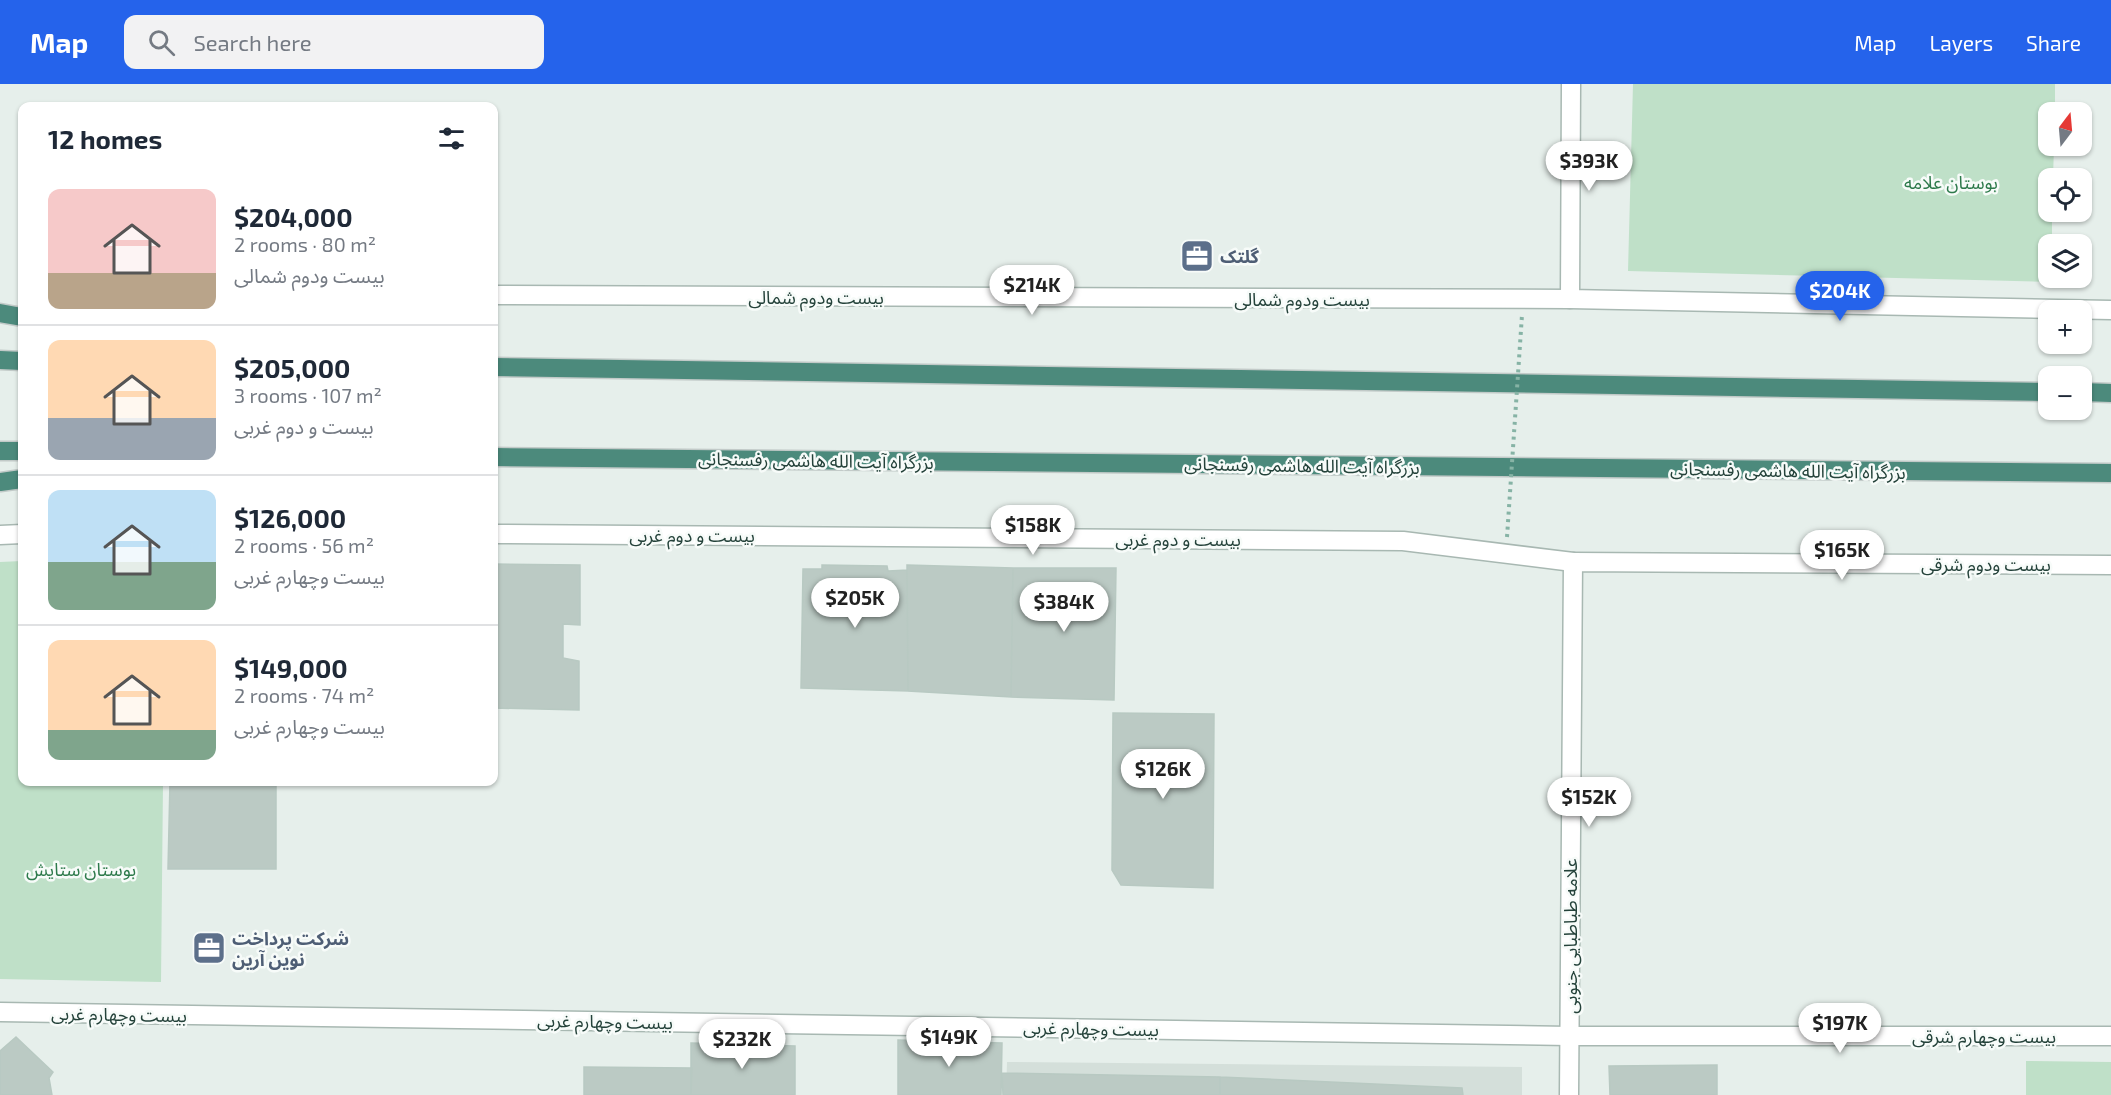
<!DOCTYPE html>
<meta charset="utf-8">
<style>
:root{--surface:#fff;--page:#f2f2f3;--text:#1f2937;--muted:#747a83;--line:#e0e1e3;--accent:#2563eb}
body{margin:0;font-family:"Exo 2","Noto Sans Arabic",sans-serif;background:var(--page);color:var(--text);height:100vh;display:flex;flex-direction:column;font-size:22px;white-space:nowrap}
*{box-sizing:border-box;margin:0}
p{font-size:20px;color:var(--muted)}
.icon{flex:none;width:33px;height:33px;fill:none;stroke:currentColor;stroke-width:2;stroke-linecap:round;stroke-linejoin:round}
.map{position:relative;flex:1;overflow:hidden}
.sheet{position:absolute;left:18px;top:18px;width:480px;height:684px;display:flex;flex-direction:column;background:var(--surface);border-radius:12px;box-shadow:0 2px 4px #0004}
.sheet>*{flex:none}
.needle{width:39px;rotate:16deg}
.fabs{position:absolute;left:2038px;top:18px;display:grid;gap:12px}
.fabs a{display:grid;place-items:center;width:54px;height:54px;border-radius:12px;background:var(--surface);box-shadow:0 2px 4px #0004;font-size:30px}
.price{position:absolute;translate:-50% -51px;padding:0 14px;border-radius:21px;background:#fff;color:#222;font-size:20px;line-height:39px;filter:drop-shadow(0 2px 3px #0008)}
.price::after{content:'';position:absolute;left:50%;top:36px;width:18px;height:14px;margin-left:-9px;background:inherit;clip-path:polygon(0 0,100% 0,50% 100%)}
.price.active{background:var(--accent);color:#fff}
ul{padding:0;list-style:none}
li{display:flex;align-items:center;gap:18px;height:150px;padding:0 30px}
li+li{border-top:2px solid var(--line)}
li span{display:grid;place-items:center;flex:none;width:168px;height:120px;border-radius:12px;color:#555}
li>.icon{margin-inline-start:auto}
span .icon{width:72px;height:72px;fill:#fffc;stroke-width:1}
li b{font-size:26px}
h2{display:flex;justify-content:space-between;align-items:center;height:72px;padding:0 30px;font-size:26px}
header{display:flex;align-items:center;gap:36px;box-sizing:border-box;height:84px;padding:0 30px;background:var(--accent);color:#fff}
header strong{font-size:28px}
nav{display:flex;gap:33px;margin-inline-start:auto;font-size:21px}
.search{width:420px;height:54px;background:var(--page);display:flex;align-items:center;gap:15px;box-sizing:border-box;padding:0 21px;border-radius:12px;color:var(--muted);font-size:22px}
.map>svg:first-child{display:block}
</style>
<header>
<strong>Map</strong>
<div class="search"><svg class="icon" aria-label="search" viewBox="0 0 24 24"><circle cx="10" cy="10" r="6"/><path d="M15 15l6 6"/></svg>Search here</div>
<nav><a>Map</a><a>Layers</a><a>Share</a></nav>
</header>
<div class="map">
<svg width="2111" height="1011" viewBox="0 0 2111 1011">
<rect width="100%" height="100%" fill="#e6efeb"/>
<path fill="#d4dfda" d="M 1007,978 L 1522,983 L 1522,1011 L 1006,1011 Z"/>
<path fill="#bfe0c8" d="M 1633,0 L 2055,0 L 2055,28 L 2049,28 L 2049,62 L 2054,62 L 2053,94 L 2049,94 L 2049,128 L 2052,128 L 2052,160 L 2049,160 L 2049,194 L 2051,194 L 2051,198 L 1628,187 Z
M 22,477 L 22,698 L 163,698 L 161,898 L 0,895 L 0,478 Z
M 2026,977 L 2111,978 L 2111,1011 L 2026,1011 Z"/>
<path fill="#bbcac4" stroke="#b8c9c2" stroke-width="1.5" d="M 494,480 L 580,481 L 580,541 L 563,540 L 563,574 L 579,577 L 579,626 L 494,624 Z
M 822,481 L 887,482 L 888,487 L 907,486 L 908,607 L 801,604 L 803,485 L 822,485 Z
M 907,481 L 1013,484 L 1011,613 L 908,607 Z
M 1013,484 L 1116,484 L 1114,616 L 1011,613 Z
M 1113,629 L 1214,630 L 1213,804 L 1121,801 L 1112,786 Z
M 170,698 L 276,698 L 276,785 L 168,785 Z
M 16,953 L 53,988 L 49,994 L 52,1011 L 0,1011 L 0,967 Z
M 898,956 L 1002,959 L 1001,1011 L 898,1011 Z
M 691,959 L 795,962 L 795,1011 L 691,1011 Z
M 1717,981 L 1717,1011 L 1610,1011 L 1609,982 Z
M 584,983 L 692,984 L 691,1011 L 584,1011 Z
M 1002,989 L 1220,993 L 1220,1011 L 1003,1011 Z
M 1220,993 L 1462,1004 L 1463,1011 L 1220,1011 Z"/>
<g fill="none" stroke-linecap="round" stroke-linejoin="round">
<defs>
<path id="minor" d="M 494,211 L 1570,215
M 494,450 L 1403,457 L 1573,478
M 0,451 L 22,450
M 0,928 L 1569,952 L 2111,952"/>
<path id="tertiary" d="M 1571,0 L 1570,215 L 2111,226
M 1569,1011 L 1573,478 L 2111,481"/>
<path id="trunk" d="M 0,229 L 22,233
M 0,276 L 22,277
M 494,283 L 2049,308
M 2082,308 L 2111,309
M 0,367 L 22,367
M 494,373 L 2111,389
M 0,398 L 22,395"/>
</defs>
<use href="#minor" stroke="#a8b8b2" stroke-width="21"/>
<use href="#tertiary" stroke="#a8b8b2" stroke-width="21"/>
<use href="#trunk" stroke="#c2cac8" stroke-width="21"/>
<use href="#minor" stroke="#fff" stroke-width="18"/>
<use href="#tertiary" stroke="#fff" stroke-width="18"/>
<use href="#trunk" stroke="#4c8a7c" stroke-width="18"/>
<path stroke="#86b3a5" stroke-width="4" stroke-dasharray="3 4.5" stroke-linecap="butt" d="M 1507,453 L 1522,231"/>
</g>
<defs>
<symbol id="office-square" viewBox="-11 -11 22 22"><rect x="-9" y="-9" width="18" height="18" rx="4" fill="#5c6f8a" stroke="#f7fbf9"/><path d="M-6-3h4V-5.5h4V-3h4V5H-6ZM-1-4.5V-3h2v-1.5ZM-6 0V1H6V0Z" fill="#fff"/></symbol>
</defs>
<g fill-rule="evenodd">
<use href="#office-square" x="1178" y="153" width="38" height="38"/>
<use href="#office-square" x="190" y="845" width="38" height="38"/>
</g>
<g text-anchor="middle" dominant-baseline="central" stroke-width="5" stroke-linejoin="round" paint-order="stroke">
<g font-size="18" fill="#2d7a4b" stroke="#f7fbf9">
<text x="1951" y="98">بوستان علامه</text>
<text x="81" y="785">بوستان ستایش</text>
</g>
<g font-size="18" font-weight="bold" fill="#4e5e75" stroke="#f7fbf9" text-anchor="start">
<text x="1220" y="172">گلتک</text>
<text x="232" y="854">شرکت پرداخت<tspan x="232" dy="21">نوین آرین</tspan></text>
</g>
<g font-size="18" fill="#24423a" stroke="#f7fbf9">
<text x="816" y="213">بیست ودوم شمالی</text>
<text x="1302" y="215">بیست ودوم شمالی</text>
<text transform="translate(816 376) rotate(1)">بزرگراه آیت الله هاشمی رفسنجانی</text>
<text transform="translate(1302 381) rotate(1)">بزرگراه آیت الله هاشمی رفسنجانی</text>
<text transform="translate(1788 386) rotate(1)">بزرگراه آیت الله هاشمی رفسنجانی</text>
<text x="692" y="451">بیست و دوم غربی</text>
<text x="1178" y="455">بیست و دوم غربی</text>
<text x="1986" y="480">بیست ودوم شرقی</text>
<text transform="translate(1570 852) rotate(-90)">علامه طباطبایی جنوبی</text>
<text transform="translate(119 930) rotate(1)">بیست وچهارم غربی</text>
<text transform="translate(605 937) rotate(1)">بیست وچهارم غربی</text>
<text transform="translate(1091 944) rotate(1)">بیست وچهارم غربی</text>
<text x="1984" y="952">بیست وچهارم شرقی</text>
</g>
</g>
</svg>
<div class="fabs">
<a><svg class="needle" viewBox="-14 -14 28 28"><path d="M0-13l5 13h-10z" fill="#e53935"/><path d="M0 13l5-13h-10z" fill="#747a83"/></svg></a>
<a><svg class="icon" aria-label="locate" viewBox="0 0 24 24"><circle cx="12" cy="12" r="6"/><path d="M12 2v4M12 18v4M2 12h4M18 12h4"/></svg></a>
<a><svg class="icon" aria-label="layers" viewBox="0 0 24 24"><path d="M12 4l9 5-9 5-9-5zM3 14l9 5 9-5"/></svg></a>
<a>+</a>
<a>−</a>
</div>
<b class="price" style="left:1589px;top:108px">$393K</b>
<b class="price" style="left:1032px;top:232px">$214K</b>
<b class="price active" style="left:1840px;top:238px">$204K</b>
<b class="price" style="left:1033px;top:472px">$158K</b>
<b class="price" style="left:1842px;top:497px">$165K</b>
<b class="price" style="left:855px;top:545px">$205K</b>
<b class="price" style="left:1064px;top:549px">$384K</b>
<b class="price" style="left:1163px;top:716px">$126K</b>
<b class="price" style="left:1589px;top:744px">$152K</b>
<b class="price" style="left:1840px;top:970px">$197K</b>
<b class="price" style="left:949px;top:984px">$149K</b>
<b class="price" style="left:742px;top:986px">$232K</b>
<section class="sheet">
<h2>12 homes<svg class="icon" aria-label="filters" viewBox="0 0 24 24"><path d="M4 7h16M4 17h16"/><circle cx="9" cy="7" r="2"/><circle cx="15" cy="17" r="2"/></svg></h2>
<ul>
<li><span style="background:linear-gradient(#f6c9c9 70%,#b9a48a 0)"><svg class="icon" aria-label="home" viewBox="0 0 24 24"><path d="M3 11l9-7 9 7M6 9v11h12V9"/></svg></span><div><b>$204,000</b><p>2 rooms · 80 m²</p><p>بیست ودوم شمالی</p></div></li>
<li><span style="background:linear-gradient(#ffd9b3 65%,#9aa5b1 0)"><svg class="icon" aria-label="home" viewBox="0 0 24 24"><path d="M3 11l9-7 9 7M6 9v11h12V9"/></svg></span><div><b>$205,000</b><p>3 rooms · 107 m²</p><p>بیست و دوم غربی</p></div></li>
<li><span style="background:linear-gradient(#bfe0f5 60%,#7fa58c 0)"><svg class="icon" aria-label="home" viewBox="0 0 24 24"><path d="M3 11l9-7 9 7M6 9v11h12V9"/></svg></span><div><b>$126,000</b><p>2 rooms · 56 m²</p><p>بیست وچهارم غربی</p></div></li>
<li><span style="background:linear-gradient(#ffd9b3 75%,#7fa58c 0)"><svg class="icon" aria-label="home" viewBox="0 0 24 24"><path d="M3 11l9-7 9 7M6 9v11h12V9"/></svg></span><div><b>$149,000</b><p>2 rooms · 74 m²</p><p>بیست وچهارم غربی</p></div></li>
</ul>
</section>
</div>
